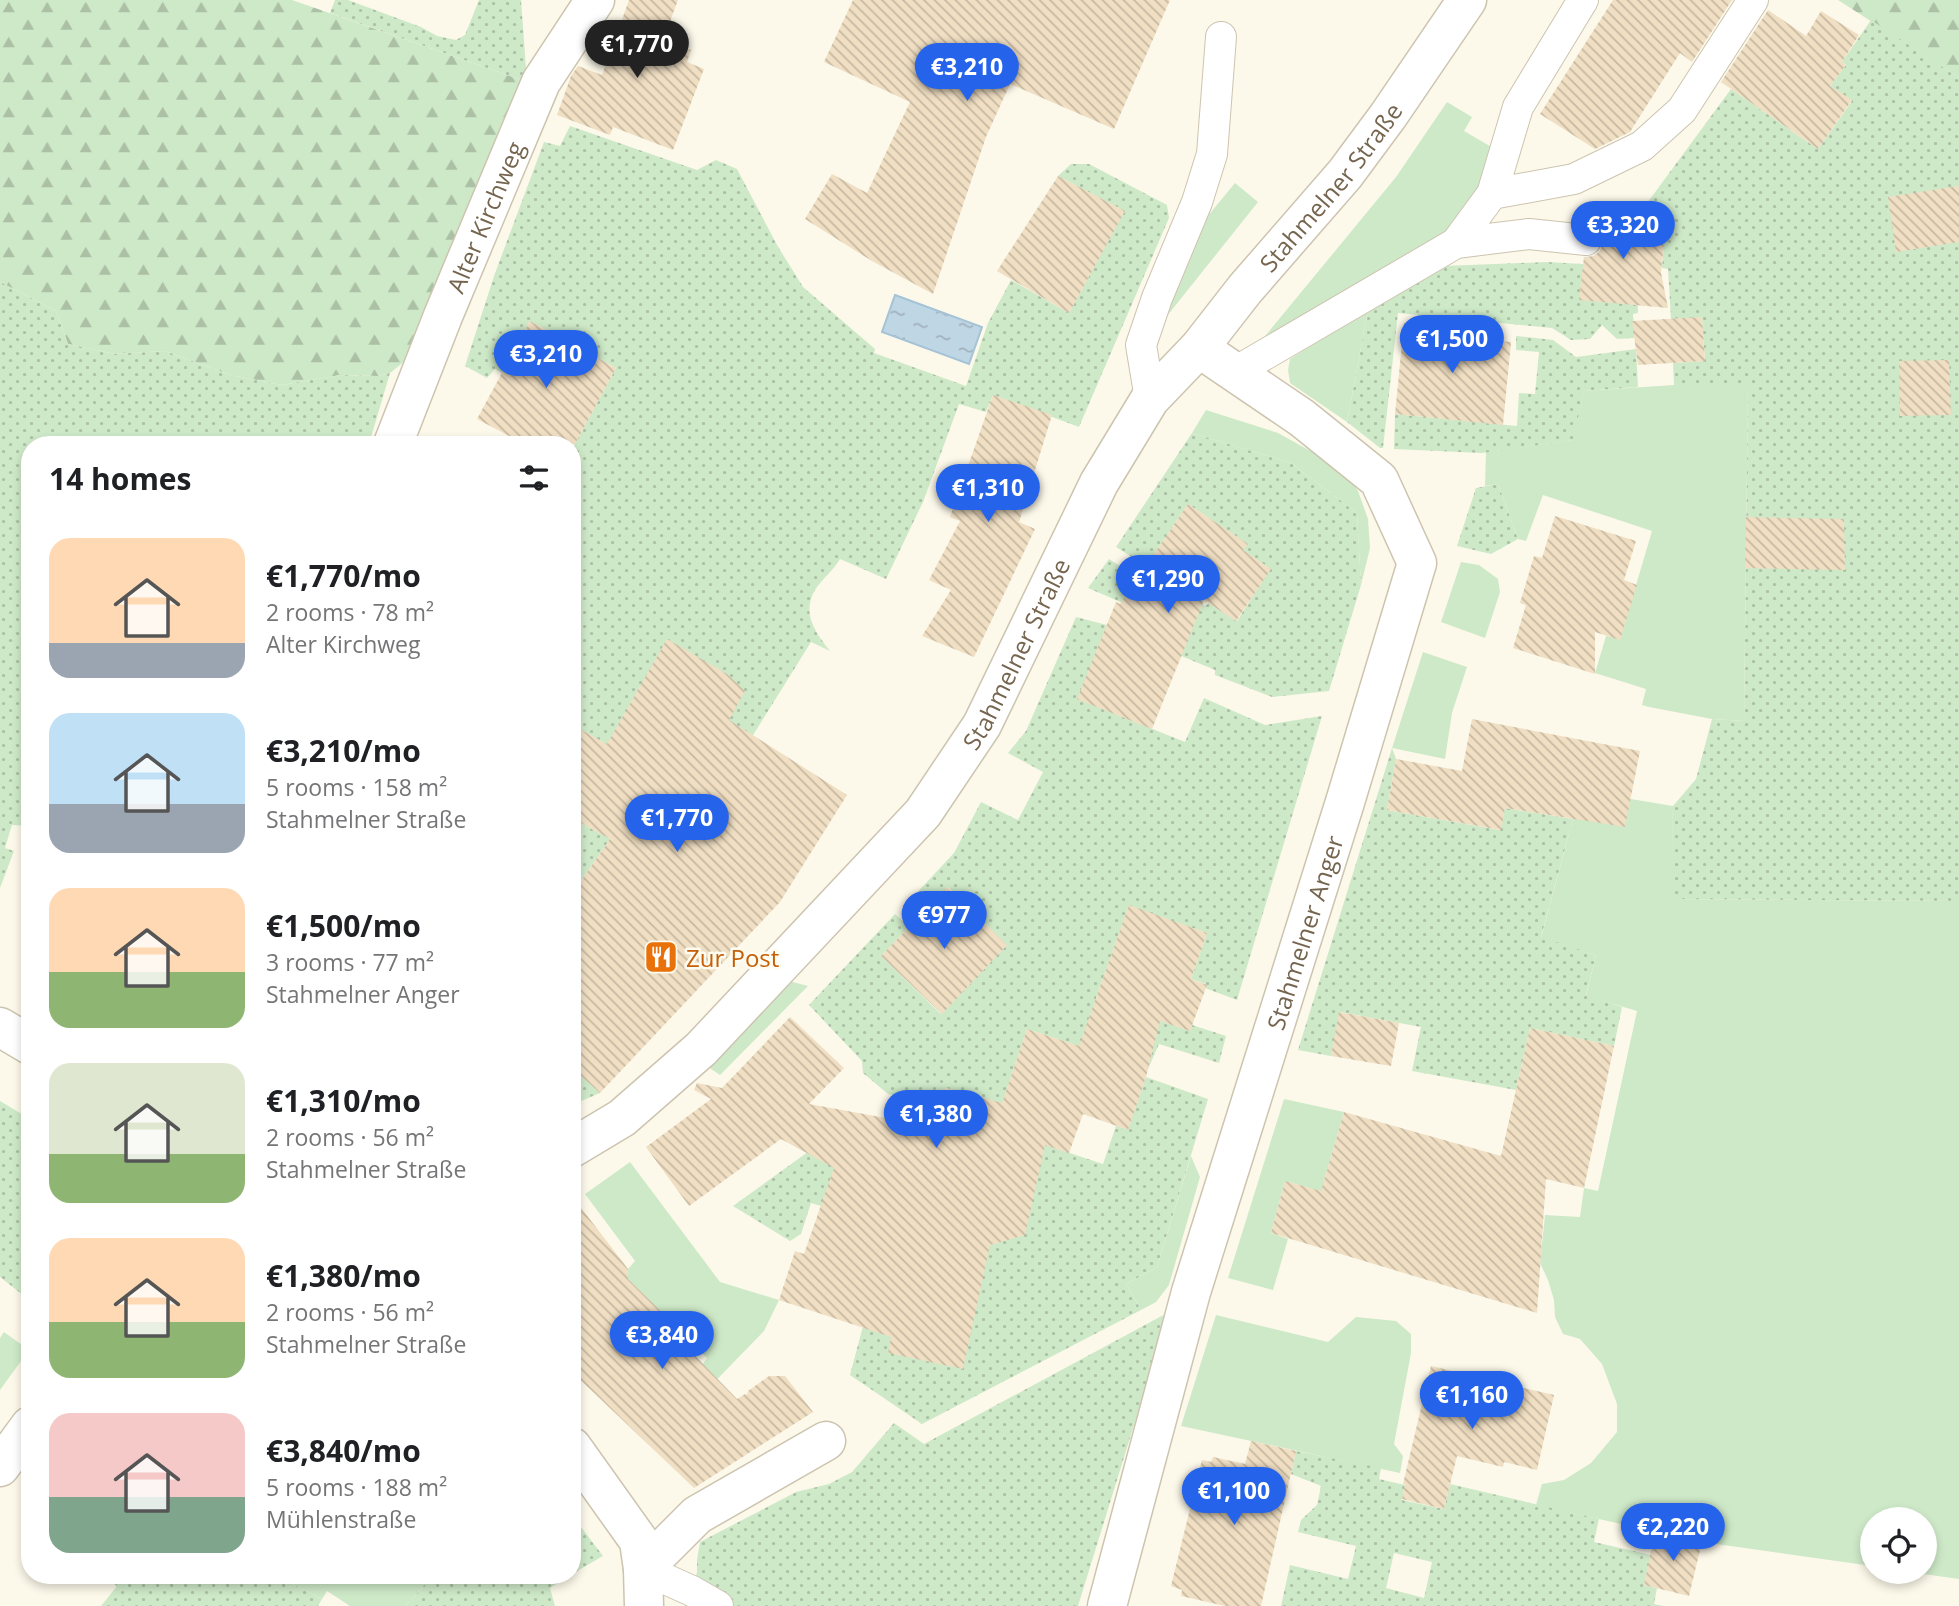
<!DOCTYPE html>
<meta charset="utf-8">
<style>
:root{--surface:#fff;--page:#f6f6f6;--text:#202124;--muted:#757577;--accent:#2563eb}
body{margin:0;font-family:"Open Sans",sans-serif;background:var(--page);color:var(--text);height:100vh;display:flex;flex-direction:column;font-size:26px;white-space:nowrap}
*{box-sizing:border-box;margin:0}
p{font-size:23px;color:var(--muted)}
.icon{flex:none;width:38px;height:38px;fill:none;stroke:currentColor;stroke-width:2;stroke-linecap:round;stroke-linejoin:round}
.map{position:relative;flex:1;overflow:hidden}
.drawer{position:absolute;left:21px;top:436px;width:560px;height:1148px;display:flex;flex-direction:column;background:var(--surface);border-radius:28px;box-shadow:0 4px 10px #0003}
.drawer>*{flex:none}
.buttons{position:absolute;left:1860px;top:1507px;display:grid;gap:14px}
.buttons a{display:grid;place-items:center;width:77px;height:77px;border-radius:50%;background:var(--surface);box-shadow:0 4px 10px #0003;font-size:35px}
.price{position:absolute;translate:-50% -60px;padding:0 16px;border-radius:24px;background:var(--accent);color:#fff;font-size:23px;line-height:46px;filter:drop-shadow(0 2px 4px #0008)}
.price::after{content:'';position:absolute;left:50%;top:42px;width:21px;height:16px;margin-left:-10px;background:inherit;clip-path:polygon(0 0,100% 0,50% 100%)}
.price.current{background:#222;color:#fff}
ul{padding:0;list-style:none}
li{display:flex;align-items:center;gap:21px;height:175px;padding:0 28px}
li span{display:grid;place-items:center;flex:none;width:196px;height:140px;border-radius:21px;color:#555}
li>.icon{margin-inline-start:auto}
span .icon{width:84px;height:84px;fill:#fffc;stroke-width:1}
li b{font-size:30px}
h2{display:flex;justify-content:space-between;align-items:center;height:84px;padding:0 28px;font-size:30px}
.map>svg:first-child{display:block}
</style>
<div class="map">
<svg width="1959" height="1606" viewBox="0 0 1959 1606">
<defs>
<pattern id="forest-firs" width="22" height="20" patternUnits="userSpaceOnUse" patternTransform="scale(1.75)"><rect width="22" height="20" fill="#cee9c8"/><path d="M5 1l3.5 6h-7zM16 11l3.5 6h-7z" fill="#acc0a5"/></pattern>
<pattern id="park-dots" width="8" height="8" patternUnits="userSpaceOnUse" patternTransform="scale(1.75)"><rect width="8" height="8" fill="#cee9c8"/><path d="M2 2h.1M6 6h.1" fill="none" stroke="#acc0a5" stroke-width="1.8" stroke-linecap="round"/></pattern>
<pattern id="water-ripples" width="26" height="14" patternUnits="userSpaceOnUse" patternTransform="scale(1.75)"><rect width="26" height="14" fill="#bfd6e5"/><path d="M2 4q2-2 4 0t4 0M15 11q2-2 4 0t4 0" fill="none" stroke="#a0b1bc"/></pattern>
<pattern id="building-back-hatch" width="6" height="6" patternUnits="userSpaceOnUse" patternTransform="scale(1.75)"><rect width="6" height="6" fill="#f0dfc3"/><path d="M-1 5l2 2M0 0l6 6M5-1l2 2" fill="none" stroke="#c7b8a1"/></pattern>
</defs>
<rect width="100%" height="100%" fill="#fcf9ea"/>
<path fill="#cee9c8" d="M 1447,102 L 1472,117 L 1464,131 L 1495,149 L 1481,186 L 1447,238 L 1261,341 L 1396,177 Z
M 1235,183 L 1258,202 L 1163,321 L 1202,223 Z
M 1368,310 L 1347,422 L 1290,383 L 1288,370 L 1290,359 Z
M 1674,385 L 1748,385 L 1744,721 L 1712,719 L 1649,707 L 1642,705 L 1646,689 L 1595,673 L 1606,636 L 1620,639 L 1652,531 L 1543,495 L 1526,541 L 1518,539 L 1498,484 L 1485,486 L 1486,452 L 1572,440 L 1584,391 Z
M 1206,410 L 1278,433 L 1343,469 L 1358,491 L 1368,519 L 1370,548 L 1361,585 L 1357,513 L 1291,463 L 1192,433 Z
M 1461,562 L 1479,565 L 1498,579 L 1500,592 L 1485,638 L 1441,622 Z
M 1423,652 L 1467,667 L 1452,713 L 1445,759 L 1392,748 Z
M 1631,799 L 1673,806 L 1672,899 L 1959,901 L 1959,1579 L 1909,1572 L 1925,1572 L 1925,1519 L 1872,1519 L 1872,1566 L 1702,1542 L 1536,1505 L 1542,1484 L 1564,1480 L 1591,1463 L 1617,1432 L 1617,1404 L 1602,1364 L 1580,1339 L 1563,1334 L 1555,1317 L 1554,1300 L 1548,1280 L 1540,1263 L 1545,1215 L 1580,1217 L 1584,1188 L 1598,1191 L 1637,1011 L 1586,996 L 1596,955 L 1541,938 L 1573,819 Z
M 789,981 L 808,986 L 720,1075 L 705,1065 Z
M 1284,1099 L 1344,1112 L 1324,1181 L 1327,1193 L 1285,1181 L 1271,1233 L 1288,1239 L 1273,1290 L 1228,1278 Z
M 1191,1156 L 1200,1177 L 1169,1285 L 1156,1302 L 1141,1310 L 1126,1284 L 1157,1267 Z
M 630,1162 L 720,1282 L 779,1300 L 764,1331 L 698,1399 L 699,1369 L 707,1358 L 628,1279 L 628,1269 L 635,1261 L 585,1194 Z
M 1216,1315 L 1328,1342 L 1356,1317 L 1396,1321 L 1411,1334 L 1411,1353 L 1394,1444 L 1403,1456 L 1400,1473 L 1181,1426 Z
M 4,1332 L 29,1350 L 0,1390 L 0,1338 Z
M 275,1575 L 433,1575 L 406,1606 L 350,1606 L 327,1591 L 322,1599 Z"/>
<path fill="url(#forest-firs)" d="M 0,0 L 292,0 L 527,82 L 415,353 L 390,373 L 378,376 L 340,375 L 282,385 L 230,375 L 165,351 L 115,354 L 68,344 L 56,311 L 0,282 Z
M 1838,0 L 1959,0 L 1959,78 Z"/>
<path fill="url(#park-dots)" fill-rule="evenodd" d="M 335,0 L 348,0 L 421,27 L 437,36 L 456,40 L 465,35 L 479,0 L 521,0 L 527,82 L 330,13 Z
M 1871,20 L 1959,78 L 1959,901 L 1671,899 L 1673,806 L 1696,779 L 1712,719 L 1744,721 L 1748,386 L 1674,385 L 1673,363 L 1705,361 L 1702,318 L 1671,319 L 1668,269 L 1662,268 L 1664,243 L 1643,241 L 1646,211 L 1642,210 L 1731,89 L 1818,149 L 1852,101 L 1830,86 L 1846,65 L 1842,62 Z
M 570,126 L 697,170 L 716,160 L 737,169 L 777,245 L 803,287 L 875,349 L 874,353 L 966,386 L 988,323 L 1011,280 L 1069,313 L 1124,211 L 1058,176 L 1071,164 L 1089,164 L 1167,205 L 1169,218 L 1079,427 L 993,395 L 986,412 L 959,404 L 923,502 L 886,579 L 840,559 C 833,571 821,580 815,590 C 801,614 816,633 830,651 L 811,642 L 709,806 L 656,772 L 572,725 L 572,449 L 616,368 L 530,321 L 502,373 L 495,369 L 487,378 L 465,366 L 494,276 L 544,142 L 560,146 Z
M 1547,262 L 1636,267 L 1638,313 L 1633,314 L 1634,338 L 1617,339 L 1602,325 L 1590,339 L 1571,340 L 1552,328 L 1398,313 L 1383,448 L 1380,448 L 1347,422 L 1368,310 L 1444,266 Z
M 0,282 L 56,311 L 68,344 L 115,354 L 165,351 L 230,375 L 282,385 L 340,375 L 378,376 L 390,373 L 369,444 L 30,444 L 30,826 L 12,825 L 5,848 L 14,851 L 0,888 Z
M 1516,336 L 1553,340 L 1576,357 L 1636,349 L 1638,387 L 1584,391 L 1573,440 L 1482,453 L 1394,449 L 1395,414 L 1517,426 L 1519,393 L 1535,394 L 1539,352 L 1516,350 Z
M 1192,433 L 1291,463 L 1357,513 L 1361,585 L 1329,691 L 1272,697 L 1215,675 L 1215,670 L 1167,650 L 1176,626 L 1088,588 L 1109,559 L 1166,595 L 1173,584 L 1205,606 L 1209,603 L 1237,621 L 1270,569 L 1243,550 L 1247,544 L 1188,504 L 1146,566 L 1116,547 Z
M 1498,484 L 1518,539 L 1491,554 L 1457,546 L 1476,488 Z
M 1076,617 L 1107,625 L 1078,699 L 1185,742 L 1204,698 L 1265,725 L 1322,716 L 1237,1000 L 1205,988 L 1206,984 L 1191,979 L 1207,933 L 1129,906 L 1096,998 L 1190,1031 L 1192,1025 L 1226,1036 L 1219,1063 L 1159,1044 L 1148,1069 L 1027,1029 L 994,1128 L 1103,1164 L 1116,1126 L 1128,1129 L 1146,1077 L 1208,1099 L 1157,1267 L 1126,1284 L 1141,1310 L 922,1424 L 850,1375 L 901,1184 L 903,1121 L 906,1098 L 888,1094 L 863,1073 L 862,1061 L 809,1005 L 895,914 L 909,927 L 881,956 L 941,1014 L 1007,945 L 948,887 L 922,913 L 909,901 L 954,853 L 981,802 L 1018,820 L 1043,772 L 1008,753 L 1026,731 ZM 946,1088 L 985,1099 L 938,1115 ZM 940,1216 L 1024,1235 L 959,1254 Z
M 1392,748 L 1396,759 L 1387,810 L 1500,830 L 1505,808 L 1573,819 L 1541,937 L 1596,955 L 1586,995 L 1622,1007 L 1614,1046 L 1530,1028 L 1516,1090 L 1412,1071 L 1421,1027 L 1340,1012 L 1331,1056 L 1298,1050 Z
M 572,818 L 610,839 L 572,894 Z
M 572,1067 L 600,1093 L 572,1105 Z
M 0,1101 L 30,1119 L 28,1299 L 0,1277 Z
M 812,1149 L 841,1166 L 834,1210 L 811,1203 L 801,1234 L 790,1241 L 733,1206 Z
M 1169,1312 L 1078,1606 L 699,1606 L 692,1591 L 697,1572 L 697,1560 L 700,1542 L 796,1492 L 829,1484 L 852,1472 L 894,1423 L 924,1444 Z
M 1296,1451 L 1381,1468 L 1379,1479 L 1405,1485 L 1402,1500 L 1444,1509 L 1450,1484 L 1599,1519 L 1594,1542 L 1651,1555 L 1644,1585 L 1657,1588 L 1654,1604 L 1663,1606 L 1281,1606 L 1290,1565 L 1348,1579 L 1356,1546 L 1298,1532 L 1301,1520 L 1317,1505 L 1321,1486 L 1291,1474 ZM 1394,1553 L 1432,1562 L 1424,1598 L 1386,1588 Z
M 572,1515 L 603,1556 L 572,1574 Z
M 103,1575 L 275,1575 L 322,1599 L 318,1606 L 101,1606 L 117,1586 Z
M 433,1575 L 571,1575 L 550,1588 L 555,1606 L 406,1606 Z"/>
<path fill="url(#water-ripples)" stroke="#a5c3d6" stroke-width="2" d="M 895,295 L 982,327 L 969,364 L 882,332 Z"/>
<path fill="url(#building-back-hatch)" d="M 629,0 L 678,0 L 663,40 L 691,50 L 687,62 L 704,69 L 673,150 L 613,127 L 610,135 L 557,115 L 571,76 L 578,66 L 602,75 Z
M 853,0 L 1170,0 L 1114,129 L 1010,84 L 986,137 L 933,294 L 872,261 L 805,219 L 832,174 L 867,193 L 910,102 L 824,62 Z
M 1613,0 L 1732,0 L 1692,62 L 1680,53 L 1630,132 L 1595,149 L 1540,114 Z
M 1768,10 L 1806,36 L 1821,11 L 1859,35 L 1842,62 L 1846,65 L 1830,86 L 1852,100 L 1818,149 L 1721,82 Z
M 1058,176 L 1125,211 L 1069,313 L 997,271 Z
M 1959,186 L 1959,242 L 1896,252 L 1888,197 Z
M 1591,203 L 1646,211 L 1643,241 L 1664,243 L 1661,273 L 1668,308 L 1579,300 L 1584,257 L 1594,256 L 1600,251 L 1603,242 L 1602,232 L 1596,226 L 1588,223 Z
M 1702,317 L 1705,361 L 1638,365 L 1632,321 Z
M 530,321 L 616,368 L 575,444 L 524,444 L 477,419 Z
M 1404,323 L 1480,332 L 1480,339 L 1511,342 L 1503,425 L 1395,414 Z
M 1949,360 L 1951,415 L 1900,416 L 1899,361 Z
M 993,395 L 1052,415 L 1019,522 L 1035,529 L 974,657 L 922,636 L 951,590 L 929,580 L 960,521 L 950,517 Z
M 1188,504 L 1248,544 L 1243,550 L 1271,569 L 1236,621 L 1204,600 L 1152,729 L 1077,699 L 1116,602 L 1120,604 Z
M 1555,516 L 1636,541 L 1624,580 L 1637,585 L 1620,640 L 1595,632 L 1595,674 L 1513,648 L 1526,605 L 1520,603 L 1534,556 L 1542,558 Z
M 1746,517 L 1844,519 L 1845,570 L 1745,568 Z
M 667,639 L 727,674 L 745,691 L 729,720 L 847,795 L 780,902 L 600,1093 L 572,1068 L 572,894 L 610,839 L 572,818 L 572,725 L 607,744 Z
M 1472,719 L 1640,751 L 1625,827 L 1505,808 L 1501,830 L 1387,810 L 1396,759 L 1462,771 Z
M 947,887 L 1007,945 L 942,1014 L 881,956 Z
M 1129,905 L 1207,933 L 1191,979 L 1207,985 L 1190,1031 L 1160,1021 L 1146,1077 L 1128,1130 L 1083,1114 L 1069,1153 L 1045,1145 L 1025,1235 L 990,1245 L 963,1369 L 888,1353 L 891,1337 L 779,1300 L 795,1251 L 804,1254 L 834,1168 L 781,1139 L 689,1206 L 646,1147 L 711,1099 L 694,1090 L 697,1083 L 722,1088 L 790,1017 L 844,1068 L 809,1104 L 935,1127 L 946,1088 L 1002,1103 L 1027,1029 L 1079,1046 Z
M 1339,1012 L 1399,1023 L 1391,1066 L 1331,1056 Z
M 1530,1028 L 1614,1046 L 1584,1188 L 1546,1179 L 1537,1313 L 1271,1233 L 1285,1181 L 1321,1191 L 1344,1112 L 1501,1156 Z
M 572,1196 L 628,1269 L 628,1279 L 678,1328 L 673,1333 L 737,1399 L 745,1394 L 747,1395 L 748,1391 L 769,1376 L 785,1376 L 813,1412 L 694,1488 L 572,1372 Z
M 1431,1366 L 1554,1395 L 1537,1470 L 1504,1462 L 1503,1467 L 1457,1456 L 1444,1509 L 1402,1499 L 1405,1485 L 1403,1484 Z
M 1251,1441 L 1296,1451 L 1261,1606 L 1225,1606 L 1181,1596 L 1182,1590 L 1171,1586 L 1202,1460 L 1211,1462 L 1213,1457 L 1245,1464 Z
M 1655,1531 L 1702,1542 L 1689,1596 L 1644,1585 Z"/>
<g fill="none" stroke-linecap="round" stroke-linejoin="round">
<defs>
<path id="lane" d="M 1492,194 L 1574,179 L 1642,146 L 1682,110 L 1753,0
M 1456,243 L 1529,234 L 1586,240
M 1235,372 L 1456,243 L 1492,194 L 1518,107 L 1583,0
M 1150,399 L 1141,345 L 1157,298 L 1197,202 L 1212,154 L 1221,37
M 643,1569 L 692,1591 L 718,1606"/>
<g id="street">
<path id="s1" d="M 393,444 L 443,316 L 541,82 L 595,0"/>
<path d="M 0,1027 L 30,1045"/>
<path id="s2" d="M 572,1148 L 622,1118 L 701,1049 L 923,813 L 982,725 L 1099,483 L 1150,399 L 1199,348 L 1245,289 L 1345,174 L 1388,116 L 1467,0"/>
<path d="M 572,1447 L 639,1541 L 643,1569 L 644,1606"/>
<path d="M 0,1467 L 30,1426"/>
<path d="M 643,1569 L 697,1515 L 826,1441"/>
<path id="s3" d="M 1107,1606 L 1191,1292 L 1345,802 L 1417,563 L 1379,480 L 1302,418 L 1199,348"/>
</g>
</defs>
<use href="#lane" stroke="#cdc4b0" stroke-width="32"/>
<use href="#street" stroke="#cdc4b0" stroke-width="41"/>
<use href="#lane" stroke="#fff" stroke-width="30"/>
<use href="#street" stroke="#fff" stroke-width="38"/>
</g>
<defs>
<symbol id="restaurant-square" viewBox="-11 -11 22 22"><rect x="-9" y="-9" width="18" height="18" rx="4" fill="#e8710a" stroke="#fefcf0"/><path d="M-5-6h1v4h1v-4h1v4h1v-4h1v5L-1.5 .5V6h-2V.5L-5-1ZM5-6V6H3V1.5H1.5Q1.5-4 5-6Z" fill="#fff"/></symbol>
</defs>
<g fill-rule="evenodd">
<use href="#restaurant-square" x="642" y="938" width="38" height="38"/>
</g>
<g text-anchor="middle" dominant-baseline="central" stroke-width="5" stroke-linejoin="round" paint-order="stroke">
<g font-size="24" fill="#75654e" stroke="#fefcf0">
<text stroke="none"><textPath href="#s2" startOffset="1239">Stahmelner Straße</textPath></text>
<text stroke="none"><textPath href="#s1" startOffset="245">Alter Kirchweg</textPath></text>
<text stroke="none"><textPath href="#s2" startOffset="672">Stahmelner Straße</textPath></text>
<text stroke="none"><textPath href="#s3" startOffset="702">Stahmelner Anger</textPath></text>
</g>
<g font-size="24" fill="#c56008" stroke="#fefcf0" text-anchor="start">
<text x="686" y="957">Zur Post</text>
</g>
</g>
</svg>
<div class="buttons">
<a><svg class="icon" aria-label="locate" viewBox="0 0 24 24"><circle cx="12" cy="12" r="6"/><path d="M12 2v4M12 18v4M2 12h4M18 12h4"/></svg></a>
</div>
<b class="price current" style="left:637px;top:80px">€1,770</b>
<b class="price" style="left:967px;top:103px">€3,210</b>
<b class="price" style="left:1623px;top:261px">€3,320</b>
<b class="price" style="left:1452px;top:375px">€1,500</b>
<b class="price" style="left:546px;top:390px">€3,210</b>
<b class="price" style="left:988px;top:524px">€1,310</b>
<b class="price" style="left:1168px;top:615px">€1,290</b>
<b class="price" style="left:677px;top:854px">€1,770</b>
<b class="price" style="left:944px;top:951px">€977</b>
<b class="price" style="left:936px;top:1150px">€1,380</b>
<b class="price" style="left:662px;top:1371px">€3,840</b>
<b class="price" style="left:1472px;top:1431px">€1,160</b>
<b class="price" style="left:1234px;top:1527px">€1,100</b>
<b class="price" style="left:1673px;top:1563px">€2,220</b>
<section class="drawer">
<h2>14 homes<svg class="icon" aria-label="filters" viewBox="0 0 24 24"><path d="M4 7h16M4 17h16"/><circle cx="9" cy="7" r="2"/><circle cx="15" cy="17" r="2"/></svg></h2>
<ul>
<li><span style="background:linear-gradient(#ffd9b3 75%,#9aa5b1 0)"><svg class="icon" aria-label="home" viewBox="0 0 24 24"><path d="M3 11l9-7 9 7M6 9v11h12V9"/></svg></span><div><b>€1,770/mo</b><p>2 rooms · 78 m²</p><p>Alter Kirchweg</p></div></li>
<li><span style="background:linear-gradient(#bfe0f5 65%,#9aa5b1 0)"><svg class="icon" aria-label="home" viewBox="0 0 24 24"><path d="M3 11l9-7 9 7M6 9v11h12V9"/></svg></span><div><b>€3,210/mo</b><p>5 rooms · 158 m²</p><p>Stahmelner Straße</p></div></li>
<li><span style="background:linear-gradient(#ffd9b3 60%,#8fb573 0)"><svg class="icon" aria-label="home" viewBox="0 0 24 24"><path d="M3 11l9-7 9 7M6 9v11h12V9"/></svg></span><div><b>€1,500/mo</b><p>3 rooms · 77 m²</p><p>Stahmelner Anger</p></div></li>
<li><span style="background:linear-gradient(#dfe7d0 65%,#8fb573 0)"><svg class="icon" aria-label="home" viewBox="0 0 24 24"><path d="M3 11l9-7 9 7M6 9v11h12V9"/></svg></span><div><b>€1,310/mo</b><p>2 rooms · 56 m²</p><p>Stahmelner Straße</p></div></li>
<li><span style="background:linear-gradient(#ffd9b3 60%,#8fb573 0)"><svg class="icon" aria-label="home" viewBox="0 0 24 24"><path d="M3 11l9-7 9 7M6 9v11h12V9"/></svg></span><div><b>€1,380/mo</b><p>2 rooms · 56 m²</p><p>Stahmelner Straße</p></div></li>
<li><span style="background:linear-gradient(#f6c9c9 60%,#7fa58c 0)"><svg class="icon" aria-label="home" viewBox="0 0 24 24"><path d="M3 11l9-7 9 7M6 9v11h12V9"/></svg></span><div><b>€3,840/mo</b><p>5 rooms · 188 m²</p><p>Mühlenstraße</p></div></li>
</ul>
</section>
</div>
